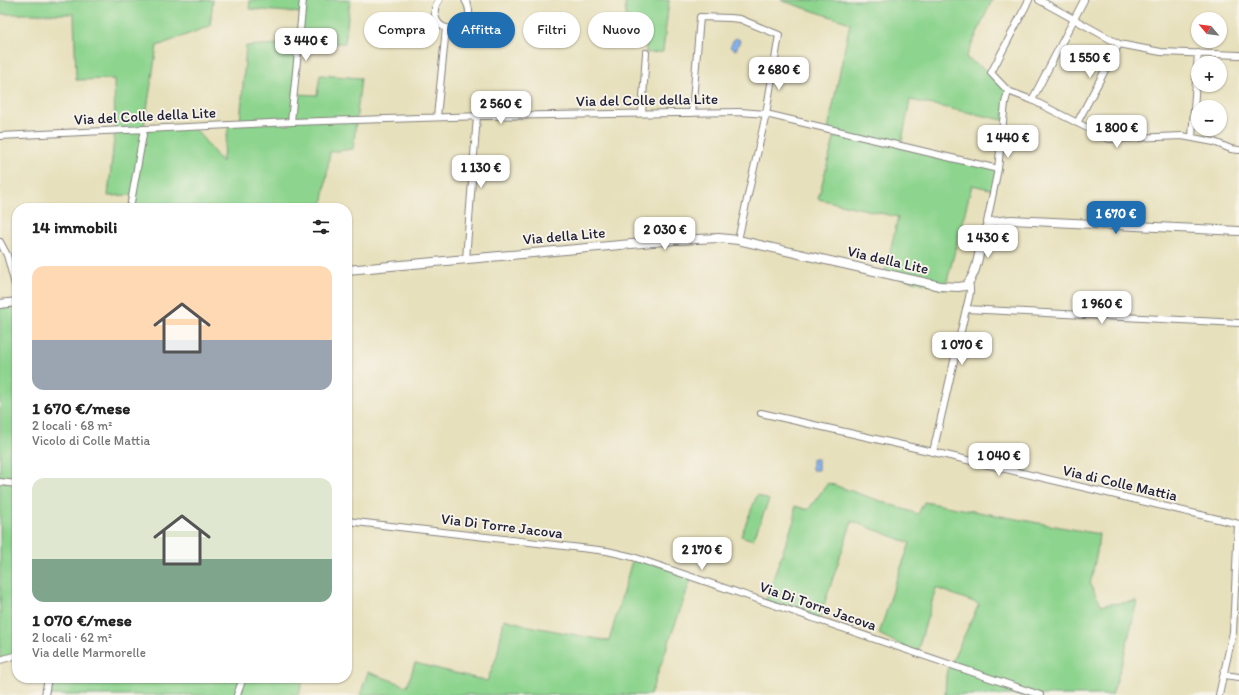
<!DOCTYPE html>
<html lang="it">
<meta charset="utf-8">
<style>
:root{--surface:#fff;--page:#f6f6f6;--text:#222;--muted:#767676;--accent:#1f6fb2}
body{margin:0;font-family:Itim,sans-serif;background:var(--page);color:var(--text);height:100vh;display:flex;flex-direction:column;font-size:15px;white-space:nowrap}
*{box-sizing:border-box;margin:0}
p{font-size:13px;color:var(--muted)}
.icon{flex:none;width:22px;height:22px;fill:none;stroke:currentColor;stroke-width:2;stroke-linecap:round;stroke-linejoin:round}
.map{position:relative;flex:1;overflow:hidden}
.drawer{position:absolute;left:12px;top:203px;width:340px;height:480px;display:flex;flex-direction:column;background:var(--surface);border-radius:16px;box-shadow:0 1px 3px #0004}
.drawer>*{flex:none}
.banner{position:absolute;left:364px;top:12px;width:380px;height:36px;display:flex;gap:8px}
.needle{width:26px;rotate:299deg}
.buttons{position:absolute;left:1191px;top:12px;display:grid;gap:8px}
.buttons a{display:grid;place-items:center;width:36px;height:36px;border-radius:50%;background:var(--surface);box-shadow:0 1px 3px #0004;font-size:20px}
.price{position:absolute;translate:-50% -34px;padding:0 9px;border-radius:8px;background:#fff;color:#222;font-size:13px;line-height:26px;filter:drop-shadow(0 1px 2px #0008)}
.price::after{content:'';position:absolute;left:50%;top:24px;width:12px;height:9px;margin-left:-6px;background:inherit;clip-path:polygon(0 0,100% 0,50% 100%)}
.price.current{background:var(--accent);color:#fff}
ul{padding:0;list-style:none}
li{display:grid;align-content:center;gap:8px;height:212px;padding:0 20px}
li span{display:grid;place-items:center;height:124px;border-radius:12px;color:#555}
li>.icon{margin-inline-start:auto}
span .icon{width:72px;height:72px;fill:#fffc;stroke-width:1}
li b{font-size:17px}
h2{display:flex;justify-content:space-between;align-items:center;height:48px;padding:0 20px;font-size:17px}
.chip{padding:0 14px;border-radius:18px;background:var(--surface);box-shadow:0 1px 3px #0004;font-size:14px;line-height:36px}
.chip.current{background:var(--accent);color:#fff}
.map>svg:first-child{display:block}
</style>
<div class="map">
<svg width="1239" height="695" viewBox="0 0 1239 695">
<rect width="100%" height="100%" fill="#f7f3e8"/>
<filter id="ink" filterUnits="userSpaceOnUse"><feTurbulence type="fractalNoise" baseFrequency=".025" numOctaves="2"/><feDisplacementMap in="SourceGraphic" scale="8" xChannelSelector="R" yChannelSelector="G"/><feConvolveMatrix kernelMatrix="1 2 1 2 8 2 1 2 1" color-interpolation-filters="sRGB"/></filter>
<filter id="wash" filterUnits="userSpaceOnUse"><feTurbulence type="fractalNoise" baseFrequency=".012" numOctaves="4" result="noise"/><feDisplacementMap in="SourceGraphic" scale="16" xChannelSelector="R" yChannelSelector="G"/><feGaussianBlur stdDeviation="0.9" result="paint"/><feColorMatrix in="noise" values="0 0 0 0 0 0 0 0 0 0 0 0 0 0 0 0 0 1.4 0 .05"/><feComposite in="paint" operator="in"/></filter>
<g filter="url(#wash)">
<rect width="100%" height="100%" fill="#e7e0bc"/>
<path fill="#8dd48e" stroke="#587b64" d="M 0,0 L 213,0 L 210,26 L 157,46 L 144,128 L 193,126 L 222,162 L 229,125 L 240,124 L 246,46 L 298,43 L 301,13 L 249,9 L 250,0 L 350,0 L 345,43 L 299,44 L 294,94 L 317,95 L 320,75 L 361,78 L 353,149 L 330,152 L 322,208 L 130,208 L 133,195 L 108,196 L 115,130 L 114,79 L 76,80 L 74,14 L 0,14 Z
M 625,0 L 669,0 L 663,52 L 646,53 L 646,41 L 602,38 L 602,25 L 626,19 Z
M 780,0 L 992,0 L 966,58 L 991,73 L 1008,91 L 1003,120 L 910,100 L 901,146 L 998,169 L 994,190 L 972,185 L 945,289 L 885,274 L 898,217 L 818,199 L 836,131 L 828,129 L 850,23 Z
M 17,302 L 17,655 L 0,660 L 0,304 Z
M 828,483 L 918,514 L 924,502 L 1099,534 L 1097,552 L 1090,585 L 1102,605 L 1137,601 L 1123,660 L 1112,695 L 945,695 L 946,674 L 979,604 L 936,588 L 917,653 L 879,634 L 895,584 L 910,543 L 852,521 L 819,620 L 765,602 L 794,520 L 795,506 L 808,510 Z
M 757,495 L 769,500 L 753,540 L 741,536 Z
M 633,557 L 692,577 L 650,695 L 360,695 L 368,672 L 407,686 L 415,663 L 487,681 L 497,656 L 504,619 L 529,626 L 609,641 Z
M 48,678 L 303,678 L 299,695 L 45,695 Z"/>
<path fill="#83b3ee" stroke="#526a94" d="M 735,38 L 740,40 L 736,50 L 730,47 Z
M 812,459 L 818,459 L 818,470 L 812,470 Z"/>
</g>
<g filter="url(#ink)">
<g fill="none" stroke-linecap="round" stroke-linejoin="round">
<defs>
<path id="minor" d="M 439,0 C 436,4 434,9 435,15 C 440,41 482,26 465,0
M 1029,0 L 991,73 L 1008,91 L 1032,100 L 1109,139 L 1182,136 L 1214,142 L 1231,149 L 1239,150
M 1039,0 L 1119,44 L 1161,52 L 1239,55
M 1032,100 L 1084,0
M 642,113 L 646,53
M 692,113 L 700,17 L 730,18 L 740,19 L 779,35 L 766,114 L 738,240
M 437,117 L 446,28
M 291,122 L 303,0
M 1077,123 L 1119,44
M 0,136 L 291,122 L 483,116 L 740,112 L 766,114 L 998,169
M 1192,137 L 1198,53
M 130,208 L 144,129
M 988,226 L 987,222 L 998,169 L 1005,103 L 1008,91
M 0,242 L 7,255 L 17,292
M 466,259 L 477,116
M 966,309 L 1239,323
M 761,413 L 933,452 L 1239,524
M 933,452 L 966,309 C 968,301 972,291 969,283
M 0,482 L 17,484
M 347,521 L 607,551 L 633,557 L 1040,695
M 0,660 L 17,655
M 1224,675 L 1239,677
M 45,695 L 48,678
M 237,695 L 243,678
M 1219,695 L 1233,632 L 1238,524"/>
<path id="tertiary" d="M 347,270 L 675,240 L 719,238 L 738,240 L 940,286 L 958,287 L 965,286 C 982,271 977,236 991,222 L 1011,220 L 1239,231
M 0,304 L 17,302"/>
</defs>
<use href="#minor" stroke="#84817c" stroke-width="8"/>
<use href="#tertiary" stroke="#84817c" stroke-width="10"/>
<use href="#minor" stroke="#fff" stroke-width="6"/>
<use href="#tertiary" stroke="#fff" stroke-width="8"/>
</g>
</g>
<g text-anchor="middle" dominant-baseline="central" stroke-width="4" stroke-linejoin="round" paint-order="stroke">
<g font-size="15" fill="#22223b" stroke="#f7f3e8">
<text transform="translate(647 100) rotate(-1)">Via del Colle della Lite</text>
<text transform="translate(145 116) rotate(-3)">Via del Colle della Lite</text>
<text transform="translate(564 236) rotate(-5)">Via della Lite</text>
<text transform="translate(888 260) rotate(13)">Via della Lite</text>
<text transform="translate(1120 483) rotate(13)">Via di Colle Mattia</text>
<text transform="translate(502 526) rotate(7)">Via Di Torre Jacova</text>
<text transform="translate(818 606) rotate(19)">Via Di Torre Jacova</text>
</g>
</g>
</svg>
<div class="buttons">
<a><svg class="needle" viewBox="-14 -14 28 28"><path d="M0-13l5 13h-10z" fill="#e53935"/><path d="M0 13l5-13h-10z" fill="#767676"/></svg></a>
<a>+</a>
<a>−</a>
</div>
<b class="price" style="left:306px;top:62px">3 440 €</b>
<b class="price" style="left:1090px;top:79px">1 550 €</b>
<b class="price" style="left:779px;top:91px">2 680 €</b>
<b class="price" style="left:501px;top:125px">2 560 €</b>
<b class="price" style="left:1117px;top:149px">1 800 €</b>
<b class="price" style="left:1008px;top:159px">1 440 €</b>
<b class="price" style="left:481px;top:189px">1 130 €</b>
<b class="price current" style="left:1116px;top:235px">1 670 €</b>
<b class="price" style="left:665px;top:251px">2 030 €</b>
<b class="price" style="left:988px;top:259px">1 430 €</b>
<b class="price" style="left:1102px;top:325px">1 960 €</b>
<b class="price" style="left:962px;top:366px">1 070 €</b>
<b class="price" style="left:999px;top:477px">1 040 €</b>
<b class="price" style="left:702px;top:571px">2 170 €</b>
<div class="banner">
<a class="chip">Compra</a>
<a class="chip current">Affitta</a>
<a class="chip">Filtri</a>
<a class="chip">Nuovo</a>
</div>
<section class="drawer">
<h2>14 immobili<svg class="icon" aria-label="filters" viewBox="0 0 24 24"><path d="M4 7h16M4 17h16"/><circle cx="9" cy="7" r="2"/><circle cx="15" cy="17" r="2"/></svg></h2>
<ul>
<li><span style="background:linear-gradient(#ffd9b3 60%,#9aa5b1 0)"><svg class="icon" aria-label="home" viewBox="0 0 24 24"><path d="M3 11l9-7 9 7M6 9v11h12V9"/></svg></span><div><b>1 670 €/mese</b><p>2 locali · 68 m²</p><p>Vicolo di Colle Mattia</p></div></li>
<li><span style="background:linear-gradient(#dfe7d0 65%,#7fa58c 0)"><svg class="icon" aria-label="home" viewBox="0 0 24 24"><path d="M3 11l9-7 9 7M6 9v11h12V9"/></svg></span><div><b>1 070 €/mese</b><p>2 locali · 62 m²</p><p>Via delle Marmorelle</p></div></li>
</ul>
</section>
</div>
